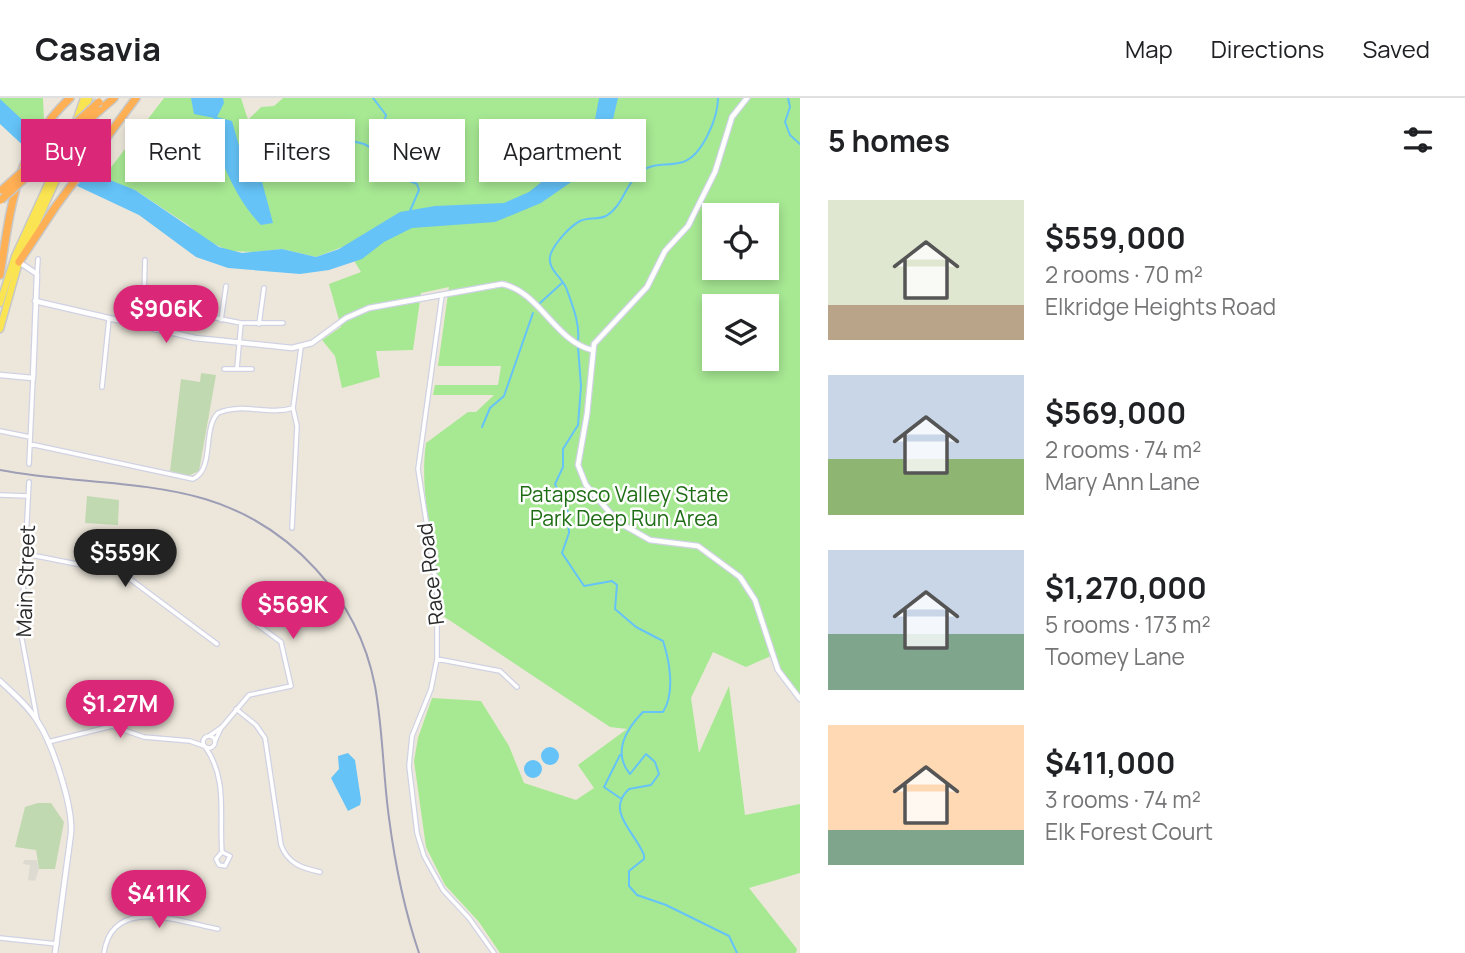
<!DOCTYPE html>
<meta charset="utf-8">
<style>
:root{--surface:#fff;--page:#f2f2f2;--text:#202124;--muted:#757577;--line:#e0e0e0;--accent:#db2777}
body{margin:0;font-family:Manrope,sans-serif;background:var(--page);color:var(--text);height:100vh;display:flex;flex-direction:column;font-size:26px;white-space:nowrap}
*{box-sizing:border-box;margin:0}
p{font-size:23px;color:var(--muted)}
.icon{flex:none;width:38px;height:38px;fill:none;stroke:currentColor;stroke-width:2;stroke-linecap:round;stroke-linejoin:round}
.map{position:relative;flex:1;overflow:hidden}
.panel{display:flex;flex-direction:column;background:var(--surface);width:665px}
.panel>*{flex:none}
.top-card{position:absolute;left:21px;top:21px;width:665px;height:63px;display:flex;gap:14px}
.fabs{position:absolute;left:702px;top:105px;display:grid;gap:14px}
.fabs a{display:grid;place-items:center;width:77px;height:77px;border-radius:0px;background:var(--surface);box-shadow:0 4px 10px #0003;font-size:35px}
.price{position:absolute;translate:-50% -60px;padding:0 16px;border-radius:24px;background:var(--accent);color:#fff;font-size:23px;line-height:46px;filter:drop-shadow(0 2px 4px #0008)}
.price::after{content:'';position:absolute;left:50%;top:42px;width:21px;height:16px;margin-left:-10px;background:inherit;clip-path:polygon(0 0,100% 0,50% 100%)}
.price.current{background:#222;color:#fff}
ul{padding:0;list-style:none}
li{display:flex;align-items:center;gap:21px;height:175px;padding:0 28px}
li span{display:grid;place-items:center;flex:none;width:196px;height:140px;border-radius:0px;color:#555}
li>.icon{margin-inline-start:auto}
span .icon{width:84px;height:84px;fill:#fffc;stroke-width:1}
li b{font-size:30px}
h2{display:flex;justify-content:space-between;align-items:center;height:84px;padding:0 28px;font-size:30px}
.chip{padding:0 24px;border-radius:0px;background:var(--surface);box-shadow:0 4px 10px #0003;font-size:24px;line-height:63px}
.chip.current{background:var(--accent);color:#fff}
header{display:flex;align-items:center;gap:42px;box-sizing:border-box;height:98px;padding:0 35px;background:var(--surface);border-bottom:2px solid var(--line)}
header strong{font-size:33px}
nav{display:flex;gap:38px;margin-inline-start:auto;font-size:24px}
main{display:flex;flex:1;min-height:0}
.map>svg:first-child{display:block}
</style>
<header>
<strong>Casavia</strong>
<nav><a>Map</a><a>Directions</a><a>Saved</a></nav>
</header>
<main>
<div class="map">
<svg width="800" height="855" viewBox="0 0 800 855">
<rect width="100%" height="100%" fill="#ede7db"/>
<path fill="#a7e893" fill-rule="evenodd" d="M 0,0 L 43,0 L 44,22 L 0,24 Z
M 164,0 L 241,0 L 248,22 L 261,9 L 274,8 L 283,0 L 800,0 L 800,600 L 782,577 L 773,557 L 746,569 L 713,554 L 691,600 L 699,655 L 729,588 L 745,717 L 800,706 L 800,775 L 749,790 L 797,851 L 796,855 L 500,855 L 479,824 L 445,787 L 426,749 L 414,663 L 418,640 L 432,600 L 481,603 L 509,648 L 524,685 L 576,702 L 594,690 L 578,667 L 627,631 L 610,629 L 443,518 C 438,460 418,402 426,345 L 468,314 L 476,314 L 494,297 L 433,297 L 435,287 L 498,287 L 501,268 L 438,268 L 449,189 L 421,195 L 413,252 L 376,253 L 380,279 L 342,290 L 335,258 L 322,242 L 341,229 L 329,186 L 361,174 L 345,148 L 316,159 L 282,151 L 253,154 L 229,153 L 202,140 L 188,127 L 135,92 L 102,81 ZM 714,117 L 766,117 L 766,170 L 714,170 ZM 714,208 L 766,208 L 766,261 L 714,261 Z"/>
<path fill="#c0d9b0" d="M 201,275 L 216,277 L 199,373 L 188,378 L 170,373 L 181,281 L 200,284 Z
M 87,398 L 119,402 L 118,427 L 85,425 Z
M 38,705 L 51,705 L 64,724 L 55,771 L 39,771 L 36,752 L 15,749 L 25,709 Z"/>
<path fill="#dddad2" d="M 24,762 L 37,762 L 39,771 L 35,783 L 28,782 L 30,767 L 23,766 Z"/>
<path fill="#65c3f8" d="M 191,0 L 223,0 L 224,5 L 217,19 L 232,23 L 241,55 L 251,61 L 260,76 L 273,125 L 261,127 C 234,99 224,66 208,31 L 214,20 L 194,16 Z
M 599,0 L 618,0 L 609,38 L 604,48 L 577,80 L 541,105 L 495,124 L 412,130 L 384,144 L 362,161 L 329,172 L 300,176 L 228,170 L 196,159 L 139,117 L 56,78 L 0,26 L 0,1 L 70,66 L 135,92 L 219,149 L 242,155 L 282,151 L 316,159 L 339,151 L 400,114 L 435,108 L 504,105 L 529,94 L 581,52 L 593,32 Z
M541 658a9 9 0 1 1 18 0a9 9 0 1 1-18 0Z
M 348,655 L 355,662 L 361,702 L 360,707 L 348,713 L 331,680 L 339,671 L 338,658 Z
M524 671a9 9 0 1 1 18 0a9 9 0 1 1-18 0Z"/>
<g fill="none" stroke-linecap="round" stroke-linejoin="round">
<path stroke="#65c3f8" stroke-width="2" d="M 373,0 L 386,17 L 380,39 L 386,45 L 387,58
M 788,0 L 790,9 L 785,24 L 790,37 L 800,46
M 340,40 L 364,46 L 393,62 L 408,66 L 405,81 L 417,86 L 419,92 L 410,113
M 540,205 L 562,185
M 578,243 C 580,226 573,209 567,192 C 563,179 545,171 551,155 C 556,144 569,129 580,123 C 588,119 598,122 606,118 C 622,109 625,88 638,76 C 651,63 668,69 683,64 C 703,57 718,19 718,0
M 578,249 L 581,288 L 578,327 L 563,351 L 563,369 L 555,386 L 568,414 L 569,435 L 562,455 L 584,488 L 612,483 L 617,487 L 615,511 L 636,529 L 663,543 C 670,564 675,595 663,614 L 643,614 C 626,631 612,655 630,676 L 646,656 L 655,664 L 659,676 L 651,687 L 629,691 C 605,713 635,734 644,757 L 644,761 L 629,773 L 629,788 L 637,797 L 666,807 L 729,838 L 737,855
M 482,329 L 490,310 L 504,298 L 533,215
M 620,700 L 604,689 L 620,657"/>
<defs>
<path id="minor" d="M 145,162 L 144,199 L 147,206 L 241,225 L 283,225
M 37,176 L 38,161
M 442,197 L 418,371 L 437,492 L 437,561 L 431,591 L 412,638 L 409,668 L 417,735 L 424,758 L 443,792 L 469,820 L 494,855
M 221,222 L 226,188
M 259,226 L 264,190
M 155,232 L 161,209
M 237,270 L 241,225
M 224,271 L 252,271
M 102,289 L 109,221
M 0,333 L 30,339
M 30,346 L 193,381 C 215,371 202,331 218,315 C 243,304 268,318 293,310
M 29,366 L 33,280
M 29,384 L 21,536 L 37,621
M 0,397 L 28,398
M 292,430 L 297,328 L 293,310 L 301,249
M 26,456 L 122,475 L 217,546
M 437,561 L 500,573 L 517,589
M 236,611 L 256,627 L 265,640 L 281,747 C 288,766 302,770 320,774
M 209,638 L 222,629 L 249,597 L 291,588 L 281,544 L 258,527
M203 644a6 6 0 1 1 12 0a6 6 0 1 1-12 0Z
M 215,643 L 221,630
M 48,644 L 112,628 L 144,639 L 190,643 L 204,648
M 206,650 C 228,682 219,718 222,754 L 216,761 L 219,767 L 225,768 L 230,758 L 222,754
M 0,840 L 57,846
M 104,855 C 112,797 181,824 218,831"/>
<path id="tertiary" d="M 747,0 L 732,19 L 715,74 L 688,128 L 665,153 L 647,189 L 594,246 L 587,316 L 578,367 L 586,387 L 618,424 L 650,442 L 698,448 L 740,479 L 755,502 L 778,572 L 800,601
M 35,203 L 195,240 L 292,250 L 312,245 L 346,220 L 369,210 L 502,186 C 539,193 555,243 592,252
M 0,277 L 33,280 L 37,176 L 19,164
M 0,583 C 13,595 28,608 38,624 C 53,647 73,708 71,735 L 55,855"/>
<path id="primary" d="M 84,18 L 89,0
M 75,26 L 84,0
M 0,205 L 15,158 L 68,42
M 0,231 L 19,164 L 79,32"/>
<path id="motorway" d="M 99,13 L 114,0
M 19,164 L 56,108 L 136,0
M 0,177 C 11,106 16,51 70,0"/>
</defs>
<use href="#minor" stroke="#d0d2e4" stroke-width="6"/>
<use href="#tertiary" stroke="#d0d2e4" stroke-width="7"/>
<use href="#primary" stroke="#c8c8c8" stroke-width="9"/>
<use href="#motorway" stroke="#c8c8c8" stroke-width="10"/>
<use href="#minor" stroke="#fff" stroke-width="3.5"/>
<use href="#tertiary" stroke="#fff" stroke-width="4.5"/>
<use href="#primary" stroke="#fbe452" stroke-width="6"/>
<use href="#motorway" stroke="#ffaf54" stroke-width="7"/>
<path stroke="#9d9eb6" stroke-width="2" d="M 0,372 C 66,385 141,382 205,401 C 291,427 358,500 375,588 C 383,632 383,677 389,720 C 395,766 404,811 419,855"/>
<defs>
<path id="motorway-bridge" d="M 2,92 L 99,4
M 1,102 L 99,13"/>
</defs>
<use href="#motorway-bridge" stroke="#c8c8c8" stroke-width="10" stroke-linecap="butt"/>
<use href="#motorway-bridge" stroke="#ffaf54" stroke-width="7"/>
</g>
<g text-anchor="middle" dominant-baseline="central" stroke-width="5" stroke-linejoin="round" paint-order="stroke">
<g font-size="21" fill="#1e6d14" stroke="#fff">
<text x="624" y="396">Patapsco Valley State<tspan x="624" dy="24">Park Deep Run Area</tspan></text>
</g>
<g font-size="21" fill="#2a2a2a" stroke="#fff">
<text transform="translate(430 476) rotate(-97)">Race Road</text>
<text transform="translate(25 483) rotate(-88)">Main Street</text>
</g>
</g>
</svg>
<div class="fabs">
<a><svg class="icon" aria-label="locate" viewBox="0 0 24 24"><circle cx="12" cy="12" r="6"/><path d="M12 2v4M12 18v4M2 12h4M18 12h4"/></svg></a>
<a><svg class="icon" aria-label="layers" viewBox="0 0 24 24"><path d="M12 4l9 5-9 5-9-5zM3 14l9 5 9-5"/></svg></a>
</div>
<b class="price" style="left:166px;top:247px">$906K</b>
<b class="price current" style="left:125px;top:491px">$559K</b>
<b class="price" style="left:293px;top:543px">$569K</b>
<b class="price" style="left:120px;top:642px">$1.27M</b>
<b class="price" style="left:159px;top:832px">$411K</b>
<div class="top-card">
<a class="chip current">Buy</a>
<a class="chip">Rent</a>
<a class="chip">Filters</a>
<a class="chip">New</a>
<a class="chip">Apartment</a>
</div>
</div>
<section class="panel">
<h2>5 homes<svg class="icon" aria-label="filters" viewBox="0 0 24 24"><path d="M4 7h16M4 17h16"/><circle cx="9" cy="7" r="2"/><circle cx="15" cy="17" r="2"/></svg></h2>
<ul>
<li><span style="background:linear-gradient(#dfe7d0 75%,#b9a48a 0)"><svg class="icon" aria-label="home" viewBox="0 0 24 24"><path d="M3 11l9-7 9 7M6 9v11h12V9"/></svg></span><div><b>$559,000</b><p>2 rooms · 70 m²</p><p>Elkridge Heights Road</p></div></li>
<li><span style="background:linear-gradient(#c9d6e8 60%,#8fb573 0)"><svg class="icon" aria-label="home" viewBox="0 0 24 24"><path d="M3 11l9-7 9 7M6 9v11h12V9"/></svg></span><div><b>$569,000</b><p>2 rooms · 74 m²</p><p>Mary Ann Lane</p></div></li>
<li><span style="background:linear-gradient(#c9d6e8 60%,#7fa58c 0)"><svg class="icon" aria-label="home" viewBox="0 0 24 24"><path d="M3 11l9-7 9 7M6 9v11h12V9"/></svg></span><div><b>$1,270,000</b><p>5 rooms · 173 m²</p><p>Toomey Lane</p></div></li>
<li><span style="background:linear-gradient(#ffd9b3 75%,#7fa58c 0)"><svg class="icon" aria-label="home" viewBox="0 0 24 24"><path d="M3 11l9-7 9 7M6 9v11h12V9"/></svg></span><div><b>$411,000</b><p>3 rooms · 74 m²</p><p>Elk Forest Court</p></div></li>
</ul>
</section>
</main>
